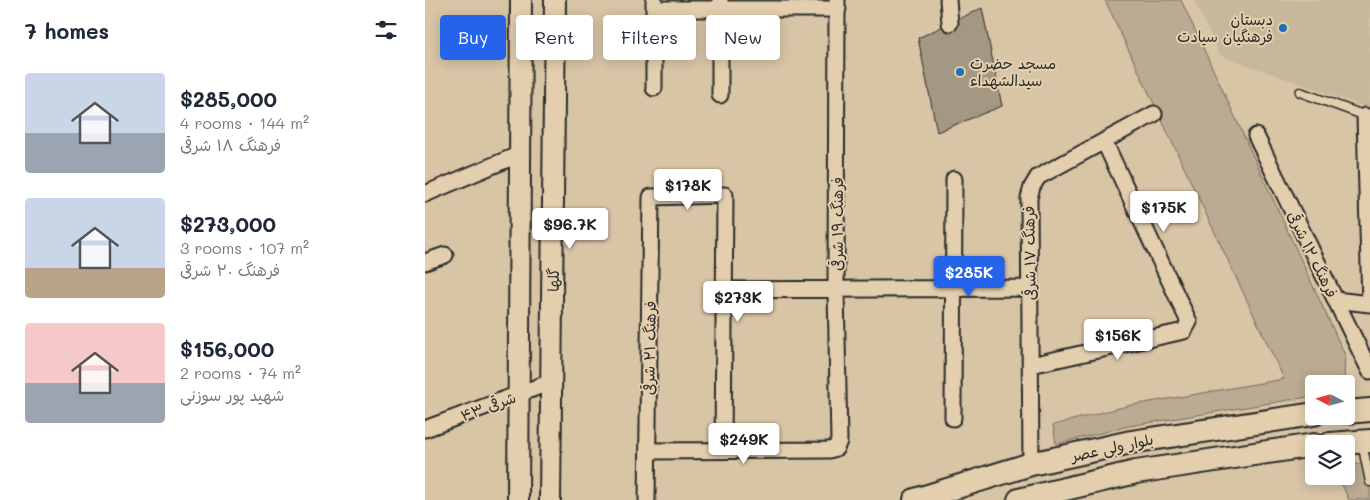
<!DOCTYPE html>
<meta charset="utf-8">
<style>
:root{--surface:#fff;--page:#f2f2f3;--text:#1f2937;--muted:#747a83;--accent:#2563eb}
body{margin:0;font-family:Mali,"Playpen Sans Arabic",sans-serif;background:var(--page);color:var(--text);height:100vh;display:flex;flex-direction:column;font-size:19px;white-space:nowrap}
*{box-sizing:border-box;margin:0}
p{font-size:16px;color:var(--muted)}
.icon{flex:none;width:28px;height:28px;fill:none;stroke:currentColor;stroke-width:2;stroke-linecap:round;stroke-linejoin:round}
.map{position:relative;flex:1;overflow:hidden}
.panel{display:flex;flex-direction:column;background:var(--surface);width:425px}
.panel>*{flex:none}
.hud{position:absolute;left:15px;top:15px;width:475px;height:45px;display:flex;gap:10px}
.needle{width:32px;rotate:276deg}
.controls{position:absolute;left:880px;top:375px;display:grid;gap:10px}
.controls a{display:grid;place-items:center;width:50px;height:50px;border-radius:5px;background:var(--surface);box-shadow:0 2px 12px #0003;font-size:25px}
.price{position:absolute;translate:-50% -42px;padding:0 11px;border-radius:5px;background:#fff;color:#222;font-size:16px;line-height:32px;filter:drop-shadow(0 1px 2px #0008)}
.price::after{content:'';position:absolute;left:50%;top:30px;width:15px;height:11px;margin-left:-8px;background:inherit;clip-path:polygon(0 0,100% 0,50% 100%)}
.price.on{background:var(--accent);color:#fff}
ul{padding:0;list-style:none}
li{display:flex;align-items:center;gap:15px;height:125px;padding:0 25px}
li span{display:grid;place-items:center;flex:none;width:140px;height:100px;border-radius:5px;color:#555}
li>.icon{margin-inline-start:auto}
span .icon{width:60px;height:60px;fill:#fffc;stroke-width:1}
li b{font-size:21px}
h2{display:flex;justify-content:space-between;align-items:center;height:60px;padding:0 25px;font-size:21px}
.tag{padding:0 18px;border-radius:5px;background:var(--surface);box-shadow:0 2px 12px #0003;font-size:18px;line-height:45px}
.tag.on{background:var(--accent);color:#fff}
main{display:flex;flex:1;min-height:0}
.map>svg:first-child{display:block}
</style>
<main>
<section class="panel">
<h2>7 homes<svg class="icon" aria-label="filters" viewBox="0 0 24 24"><path d="M4 7h16M4 17h16"/><circle cx="9" cy="7" r="2"/><circle cx="15" cy="17" r="2"/></svg></h2>
<ul>
<li><span style="background:linear-gradient(#c9d6e8 60%,#9aa5b1 0)"><svg class="icon" aria-label="home" viewBox="0 0 24 24"><path d="M3 11l9-7 9 7M6 9v11h12V9"/></svg></span><div><b>$285,000</b><p>4 rooms · 144 m²</p><p>فرهنگ ۱۸ شرقی</p></div></li>
<li><span style="background:linear-gradient(#c9d6e8 70%,#b9a48a 0)"><svg class="icon" aria-label="home" viewBox="0 0 24 24"><path d="M3 11l9-7 9 7M6 9v11h12V9"/></svg></span><div><b>$273,000</b><p>3 rooms · 107 m²</p><p>فرهنگ ۲۰ شرقی</p></div></li>
<li><span style="background:linear-gradient(#f6c9c9 60%,#9aa5b1 0)"><svg class="icon" aria-label="home" viewBox="0 0 24 24"><path d="M3 11l9-7 9 7M6 9v11h12V9"/></svg></span><div><b>$156,000</b><p>2 rooms · 74 m²</p><p>شهید پور سوزنی</p></div></li>
</ul>
</section>
<div class="map">
<svg width="945" height="500" viewBox="0 0 945 500">
<rect width="100%" height="100%" fill="#d8c5a6"/>
<filter id="ink" filterUnits="userSpaceOnUse"><feTurbulence type="fractalNoise" baseFrequency=".02" numOctaves="2"/><feDisplacementMap in="SourceGraphic" scale="10" xChannelSelector="R" yChannelSelector="G"/><feConvolveMatrix kernelMatrix="1 2 1 2 8 2 1 2 1" color-interpolation-filters="sRGB"/></filter>
<g filter="url(#ink)">
<path fill="#c8b89b" d="M 769,0 L 945,0 L 945,109 L 795,55 Z"/>
<path fill="#bbab92" stroke="#736b5e" d="M 680,0 L 756,0 L 920,355 L 919,379 L 916,384 L 889,384 L 889,396 L 704,426 L 631,444 L 628,425 L 702,406 L 859,379 Z
M 921,464 L 945,464 L 945,500 L 924,500 L 913,476 L 921,476 Z"/>
<path fill="#a49882" stroke="#2b2b2b" d="M 557,8 L 577,106 L 512,132 L 493,38 Z"/>
<g fill="none" stroke-linecap="round" stroke-linejoin="round">
<defs>
<path id="service" d="M 875,92 L 941,116
M 937,443 L 945,482"/>
<path id="minor" d="M 523,0 L 525,23
M 229,9 L 413,9
M 229,88 L 229,0
M 295,95 L 295,0
M 940,116 L 945,304
M 831,136 L 945,371
M 0,194 L 95,154
M 0,262 L 20,255
M 299,290 L 605,288
M 910,300 L 945,304
M 606,365 L 759,331 L 764,322 L 679,141
M 528,418 L 529,179
M 0,429 L 126,382
M 223,451 L 404,450 L 411,448 L 414,441 L 411,289 L 412,0
M 606,464 L 604,198 L 607,187 L 613,177 L 729,114
M 222,500 L 226,197 L 300,195 L 298,450"/>
<path id="tertiary" d="M 93,500 L 96,0
M 125,500 L 130,0"/>
<path id="secondary" d="M 921,412 L 945,410
M 905,444 L 945,441
M 490,500 L 606,464 L 706,442 L 889,414
M 594,500 L 711,472 L 889,445"/>
</defs>
<use href="#service" stroke="#2b2b2b" stroke-width="11"/>
<use href="#minor" stroke="#2b2b2b" stroke-width="19"/>
<use href="#tertiary" stroke="#2b2b2b" stroke-width="24"/>
<use href="#secondary" stroke="#2b2b2b" stroke-width="26"/>
<use href="#service" stroke="#e3cfae" stroke-width="8"/>
<use href="#minor" stroke="#e3cfae" stroke-width="15"/>
<use href="#tertiary" stroke="#e3cfae" stroke-width="20"/>
<use href="#secondary" stroke="#e3cfae" stroke-width="22"/>
</g>
</g>
<g fill="#1f6fb2" stroke="#e3cfae" stroke-width="2">
<circle cx="858" cy="28" r="5"/>
<circle cx="535" cy="72" r="5"/>
</g>
<g text-anchor="middle" dominant-baseline="central" stroke-width="4" stroke-linejoin="round" paint-order="stroke">
<g font-size="15" fill="#2b2b2b" stroke="#e3cfae" text-anchor="end">
<text x="848" y="19">دبستان<tspan x="848" dy="17">فرهنگیان سیادت</tspan></text>
<text x="545" y="63" text-anchor="start">مسجد حضرت<tspan x="545" dy="17">سیدالشهداء</tspan></text>
</g>
<g font-size="15" fill="#2b2b2b" stroke="#e3cfae">
<text transform="translate(412 224) rotate(-90)">فرهنگ ۱۹ شرقی</text>
<text transform="translate(604 253) rotate(-91)">فرهنگ ۱۷ شرقی</text>
<text transform="translate(888 254) rotate(64)">فرهنگ ۱۲ شرقی</text>
<text transform="translate(128 280) rotate(-89)">گلها</text>
<text transform="translate(224 348) rotate(-89)">فرهنگ ۲۱ شرقی</text>
<text transform="translate(63 406) rotate(-20)">۴۳ شرقی</text>
<text transform="translate(687 447) rotate(-12)">بلوار ولی عصر</text>
</g>
</g>
</svg>
<div class="controls">
<a><svg class="needle" viewBox="-14 -14 28 28"><path d="M0-13l5 13h-10z" fill="#e53935"/><path d="M0 13l5-13h-10z" fill="#747a83"/></svg></a>
<a><svg class="icon" aria-label="layers" viewBox="0 0 24 24"><path d="M12 4l9 5-9 5-9-5zM3 14l9 5 9-5"/></svg></a>
</div>
<b class="price" style="left:263px;top:211px">$178K</b>
<b class="price" style="left:739px;top:233px">$175K</b>
<b class="price" style="left:145px;top:250px">$96.7K</b>
<b class="price on" style="left:544px;top:298px">$285K</b>
<b class="price" style="left:313px;top:323px">$273K</b>
<b class="price" style="left:693px;top:361px">$156K</b>
<b class="price" style="left:319px;top:465px">$249K</b>
<div class="hud">
<a class="tag on">Buy</a>
<a class="tag">Rent</a>
<a class="tag">Filters</a>
<a class="tag">New</a>
</div>
</div>
</main>
